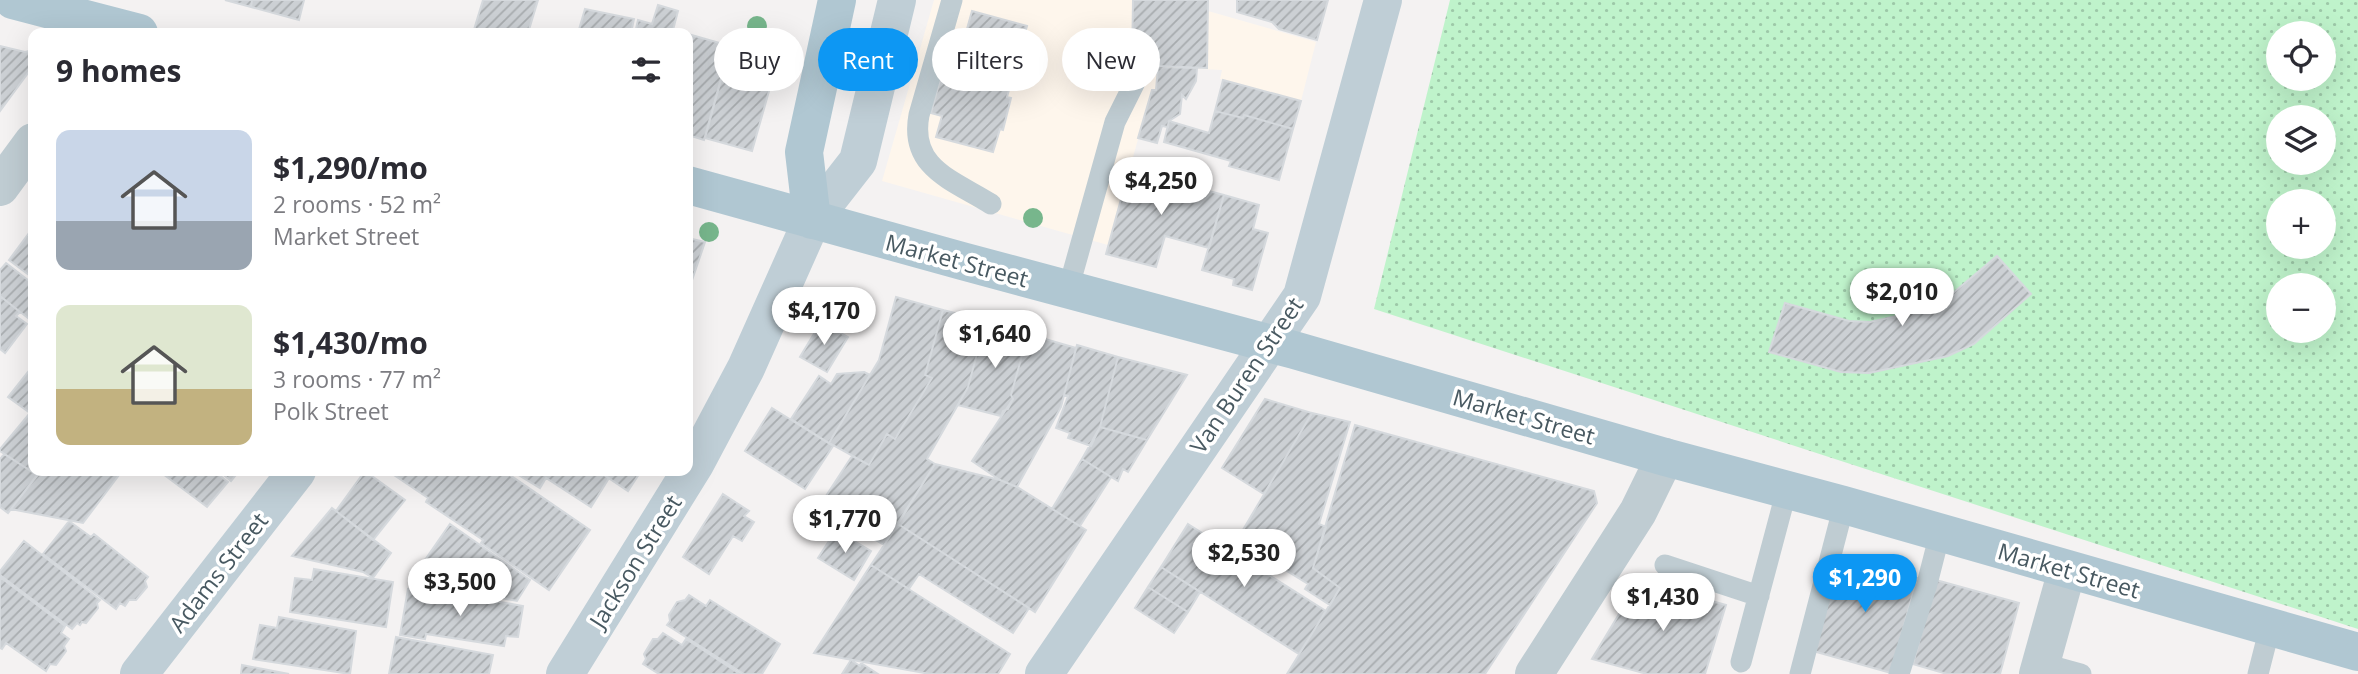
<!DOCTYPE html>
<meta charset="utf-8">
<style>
:root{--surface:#fff;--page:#f2f2f3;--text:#2b2b33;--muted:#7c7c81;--accent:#0d97f3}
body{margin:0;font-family:"Open Sans",sans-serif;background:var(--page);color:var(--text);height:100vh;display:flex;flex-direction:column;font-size:26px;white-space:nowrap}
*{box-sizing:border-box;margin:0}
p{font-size:23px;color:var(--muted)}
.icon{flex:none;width:38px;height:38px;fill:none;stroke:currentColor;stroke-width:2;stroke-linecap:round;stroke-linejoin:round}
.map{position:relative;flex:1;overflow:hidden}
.side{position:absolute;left:28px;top:28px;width:665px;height:448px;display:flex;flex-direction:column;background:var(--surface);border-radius:14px;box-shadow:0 7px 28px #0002}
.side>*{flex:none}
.guide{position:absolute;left:714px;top:28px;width:665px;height:63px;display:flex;gap:14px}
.controls{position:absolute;left:2266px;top:21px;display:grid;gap:14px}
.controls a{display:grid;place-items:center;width:70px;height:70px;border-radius:50%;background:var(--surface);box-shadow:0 7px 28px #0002;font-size:35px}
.price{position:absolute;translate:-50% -60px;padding:0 16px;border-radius:24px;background:#fff;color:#222;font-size:23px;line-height:46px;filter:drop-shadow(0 2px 4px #0008)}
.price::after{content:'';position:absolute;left:50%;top:42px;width:21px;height:16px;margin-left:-10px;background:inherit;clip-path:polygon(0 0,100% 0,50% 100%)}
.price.selected{background:var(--accent);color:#fff}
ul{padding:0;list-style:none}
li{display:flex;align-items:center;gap:21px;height:175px;padding:0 28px}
li span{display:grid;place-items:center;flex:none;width:196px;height:140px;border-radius:14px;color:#555}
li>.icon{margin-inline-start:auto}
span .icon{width:84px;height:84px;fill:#fffc;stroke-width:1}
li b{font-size:30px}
h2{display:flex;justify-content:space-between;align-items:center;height:84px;padding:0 28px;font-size:30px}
.pill{padding:0 24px;border-radius:32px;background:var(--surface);box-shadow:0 7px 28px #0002;font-size:24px;line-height:63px}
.pill.selected{background:var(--accent);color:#fff}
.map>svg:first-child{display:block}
</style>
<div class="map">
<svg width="2358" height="674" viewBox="0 0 2358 674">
<defs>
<pattern id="park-dots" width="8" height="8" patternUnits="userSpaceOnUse" patternTransform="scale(1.75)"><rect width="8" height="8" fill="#bff3cb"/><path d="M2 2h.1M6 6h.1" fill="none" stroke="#9dc8a8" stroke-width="1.8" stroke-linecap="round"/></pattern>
<pattern id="building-hatch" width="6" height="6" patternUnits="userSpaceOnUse" patternTransform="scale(1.75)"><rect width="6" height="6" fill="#ccd0d4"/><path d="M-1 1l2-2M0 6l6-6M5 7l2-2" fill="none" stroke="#a8acaf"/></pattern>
</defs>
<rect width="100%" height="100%" fill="#f4f2f2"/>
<path fill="#fef6ec" d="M 934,0 L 1208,0 L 1208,11 L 1316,42 L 1301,101 L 1220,79 L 1222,70 L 1158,67 L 1156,90 L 1152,90 L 1108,245 L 882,181 Z"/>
<path fill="url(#park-dots)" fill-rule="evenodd" d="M 1450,0 L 2358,0 L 2358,629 L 1374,309 ZM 2278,33 L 2324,33 L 2324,79 L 2278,79 ZM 2278,117 L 2324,117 L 2324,163 L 2278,163 ZM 2278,201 L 2324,201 L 2324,247 L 2278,247 ZM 2278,285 L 2324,285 L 2324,331 L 2278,331 Z"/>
<path fill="url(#building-hatch)" stroke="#d5d9dd" stroke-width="2" d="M 225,0 L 252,0 L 251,7 Z
M 252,0 L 304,0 L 299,20 L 251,7 Z
M 483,0 L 538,0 L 528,33 L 473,33 Z
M 1133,0 L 1208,0 L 1207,68 L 1132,65 Z
M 1237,0 L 1328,0 L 1317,40 L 1279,29 L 1272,22 L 1237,12 Z
M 658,5 L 678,11 L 673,30 L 684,33 L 635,33 L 638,20 L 652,24 Z
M 585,9 L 634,19 L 631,33 L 578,33 Z
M 972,11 L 1027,26 L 1007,97 L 1011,98 L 1003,130 L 1000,129 L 993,152 L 936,137 L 942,116 L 931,113 L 948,51 L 960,54 Z
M 688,34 L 730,46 L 704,140 L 688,135 Z
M 732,40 L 743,43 L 740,54 L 752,58 L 745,81 L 759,85 L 762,74 L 773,77 L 752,151 L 705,138 Z
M 0,46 L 25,52 L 29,51 L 33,64 L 33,69 L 31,69 L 0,111 Z
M 1158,67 L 1197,68 L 1196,81 L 1186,99 L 1182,95 L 1180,114 L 1169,121 L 1168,127 L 1162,126 L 1157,143 L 1138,138 L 1152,90 L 1156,90 Z
M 1223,80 L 1301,101 L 1293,129 L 1244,115 L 1243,118 L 1215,111 Z
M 1215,111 L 1243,118 L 1244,115 L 1293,129 L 1279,180 L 1229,166 L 1231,161 L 1164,142 L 1169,121 L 1209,133 Z
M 1129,170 L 1224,195 L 1209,248 L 1165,236 L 1156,267 L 1106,254 Z
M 1224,195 L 1259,205 L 1253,229 L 1268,233 L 1252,290 L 1233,285 L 1234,279 L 1202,270 Z
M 29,233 L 33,237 L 33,278 L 9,260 Z
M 688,238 L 705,242 L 688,292 Z
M 1997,256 L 2031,294 L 1974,344 L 1948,356 L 1869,373 L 1841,372 L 1769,352 L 1785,303 L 1849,321 L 1870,322 L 1928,309 L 1947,298 Z
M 6,263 L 33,284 L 33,322 L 0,296 L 0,270 Z
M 0,296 L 20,312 L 16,316 L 27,324 L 5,353 L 0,349 Z
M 896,297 L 943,310 L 925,375 L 932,378 L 895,439 L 887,434 L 869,465 L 829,443 L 879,360 Z
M 943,310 L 986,321 L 968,387 L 927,459 L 935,464 L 884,545 L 838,518 L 842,511 L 824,499 L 852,456 L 869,465 L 887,434 L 895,439 L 932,378 L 925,375 Z
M 986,321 L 1028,334 L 1011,395 L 1013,399 L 1008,409 L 1003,411 L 1001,416 L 958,405 L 968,387 Z
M 821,322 L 848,337 L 827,372 L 800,357 Z
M 1028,334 L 1076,348 L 1061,407 L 1017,487 L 1000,480 L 972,461 L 1013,399 L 1011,395 Z
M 1077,345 L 1118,357 L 1100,427 L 1091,446 L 1068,438 L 1070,433 L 1056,428 L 1068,396 L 1064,395 Z
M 1118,357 L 1187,375 L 1147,440 L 1100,427 Z
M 28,372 L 33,376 L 33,471 L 41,471 L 37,475 L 0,451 L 0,449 L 30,413 L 8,397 Z
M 864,372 L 870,375 L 829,443 L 791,419 L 819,376 L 831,384 L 837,374 Z
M 1265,399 L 1312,413 L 1264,494 L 1222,468 Z
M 772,408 L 833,446 L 805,489 L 745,451 Z
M 1312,413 L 1350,422 L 1319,524 L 1326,527 L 1313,568 L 1340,588 L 1330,605 L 1305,589 L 1308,584 L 1237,540 Z
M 1355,425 L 1594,491 L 1597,503 L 1485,674 L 1287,674 L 1340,588 L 1313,568 Z
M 1100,427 L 1147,440 L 1128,472 L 1123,469 L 1118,481 L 1082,459 Z
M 4,454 L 37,475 L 8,513 L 0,507 L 0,459 Z
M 1082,459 L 1111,477 L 1080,526 L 1052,509 Z
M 935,464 L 1000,480 L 1017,487 L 1086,530 L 1035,612 L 898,524 Z
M 41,471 L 122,471 L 83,523 L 11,509 Z
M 159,471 L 214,471 L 228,482 L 207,507 Z
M 219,471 L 239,471 L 231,481 Z
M 365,471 L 405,500 L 373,540 L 336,511 Z
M 388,471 L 504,471 L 590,530 L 549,590 L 481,543 L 483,540 L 426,502 L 428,498 Z
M 512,471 L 598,471 L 609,478 L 591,507 L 546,478 L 540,488 Z
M 598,471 L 641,471 L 628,491 Z
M 723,494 L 749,511 L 744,516 L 754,522 L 742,541 L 733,536 L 709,574 L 683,557 Z
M 332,508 L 391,553 L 373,578 L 363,572 L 292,556 Z
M 69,521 L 91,537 L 94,534 L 148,577 L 145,581 L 147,587 L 136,600 L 129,600 L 125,606 L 120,603 L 116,609 L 43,554 Z
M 450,524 L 530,580 L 517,601 L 411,580 Z
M 898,524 L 1029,608 L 1013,633 L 919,574 L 909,589 L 871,565 Z
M 1188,524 L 1326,611 L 1299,654 L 1161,567 Z
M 836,530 L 871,551 L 854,580 L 818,558 Z
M 24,541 L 100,600 L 97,603 L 98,608 L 86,623 L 82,622 L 80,625 L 77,623 L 72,629 L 0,575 L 0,571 Z
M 1837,556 L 1917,578 L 1891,673 L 1813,651 Z
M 871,565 L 1010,654 L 998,674 L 930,674 L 814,653 Z
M 1161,567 L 1200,592 L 1188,612 L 1148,587 Z
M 314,569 L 393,582 L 386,627 L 290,612 L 295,578 L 312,580 Z
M 0,577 L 65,626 L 61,633 L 69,639 L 64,646 L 66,651 L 56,665 L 50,664 L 46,671 L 6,643 L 2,649 L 0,648 Z
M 1936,580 L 2019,603 L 2000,674 L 1947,674 L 1913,664 Z
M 1639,581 L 1726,605 L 1705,674 L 1647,674 L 1592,659 Z
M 1148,587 L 1188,612 L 1174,633 L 1135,608 Z
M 408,589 L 425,592 L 426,589 L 523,606 L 518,637 L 506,636 L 504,646 L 426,634 L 425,639 L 400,635 Z
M 689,595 L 706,606 L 710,600 L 780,644 L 762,674 L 744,674 L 667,625 L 670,621 L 669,615 L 677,602 L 685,600 Z
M 279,617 L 356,631 L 350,674 L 253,659 L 260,625 L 277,628 Z
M 663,633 L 682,645 L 686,639 L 740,674 L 659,674 L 643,664 L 646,659 L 644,654 L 653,639 L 658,639 Z
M 396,637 L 493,655 L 489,674 L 389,674 Z
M 851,660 L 860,666 L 861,663 L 878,674 L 842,674 Z
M 242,665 L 289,674 L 241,674 Z"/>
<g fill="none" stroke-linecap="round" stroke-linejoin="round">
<path stroke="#bfccd2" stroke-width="21" d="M 952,0 L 919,115 C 909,168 953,180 991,204
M 1068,290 L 1115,122 L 1143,66
M 1665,565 L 1759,596
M 1741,662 L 1787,489
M 2041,663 L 2081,674
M 1800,674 L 1844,505
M 1899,674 L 1927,584 L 1940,533
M 2258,674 L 2270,627"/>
<path stroke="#bfccd2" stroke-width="38" d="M 0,187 L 33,142
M 1534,674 L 1638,512 L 1665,457
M 2038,674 L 2067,570"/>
<path stroke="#bfced6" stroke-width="38" d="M 139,674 L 297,471
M 565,674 L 695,464 L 746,368 L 812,220 L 858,161 L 897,0
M 1044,674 L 1302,296 L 1383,0"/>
<path stroke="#b0c7d2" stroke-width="38" d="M 13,0 L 139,33
M 688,185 L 962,261 L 1294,350 L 1665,457 L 1844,505 L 2358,652
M 812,220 L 804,152 L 837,0"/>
</g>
<g fill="#77b68c">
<circle cx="757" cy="26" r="10"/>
<circle cx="1033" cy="218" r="10"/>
<circle cx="709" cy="232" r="10"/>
</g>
<g text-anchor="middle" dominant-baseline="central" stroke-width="7" stroke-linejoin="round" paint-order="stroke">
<g font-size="23" fill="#485961" stroke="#fff">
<text transform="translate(957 260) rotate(15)">Market Street</text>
<text transform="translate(1246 375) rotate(-56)">Van Buren Street</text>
<text transform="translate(1524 416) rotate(16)">Market Street</text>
<text transform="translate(635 561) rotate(-58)">Jackson Street</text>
<text transform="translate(2069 570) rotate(16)">Market Street</text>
<text transform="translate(218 572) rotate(-52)">Adams Street</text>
</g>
</g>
</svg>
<div class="controls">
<a><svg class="icon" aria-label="locate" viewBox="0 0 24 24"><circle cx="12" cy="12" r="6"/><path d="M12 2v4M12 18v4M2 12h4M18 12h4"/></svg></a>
<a><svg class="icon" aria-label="layers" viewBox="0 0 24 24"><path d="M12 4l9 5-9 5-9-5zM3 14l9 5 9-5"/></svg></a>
<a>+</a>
<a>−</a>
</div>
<b class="price" style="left:1161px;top:217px">$4,250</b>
<b class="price" style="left:1902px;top:328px">$2,010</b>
<b class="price" style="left:824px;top:347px">$4,170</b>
<b class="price" style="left:995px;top:370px">$1,640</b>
<b class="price" style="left:845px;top:555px">$1,770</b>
<b class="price" style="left:1244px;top:589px">$2,530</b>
<b class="price selected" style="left:1865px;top:614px">$1,290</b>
<b class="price" style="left:460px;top:618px">$3,500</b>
<b class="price" style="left:1663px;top:633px">$1,430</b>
<div class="guide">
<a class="pill">Buy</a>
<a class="pill selected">Rent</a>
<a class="pill">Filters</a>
<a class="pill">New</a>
</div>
<section class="side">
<h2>9 homes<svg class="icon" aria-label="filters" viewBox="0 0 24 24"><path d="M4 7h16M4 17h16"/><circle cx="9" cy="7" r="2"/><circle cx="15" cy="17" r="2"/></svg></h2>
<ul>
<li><span style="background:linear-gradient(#c9d6e8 65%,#9aa5b1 0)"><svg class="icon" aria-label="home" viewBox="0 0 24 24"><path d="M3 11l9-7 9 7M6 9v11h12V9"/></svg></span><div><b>$1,290/mo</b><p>2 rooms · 52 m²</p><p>Market Street</p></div></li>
<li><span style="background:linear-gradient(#dfe7d0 60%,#c2b280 0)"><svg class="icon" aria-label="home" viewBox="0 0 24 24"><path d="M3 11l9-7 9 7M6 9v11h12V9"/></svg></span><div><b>$1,430/mo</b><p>3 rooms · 77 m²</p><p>Polk Street</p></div></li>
</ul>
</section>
</div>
